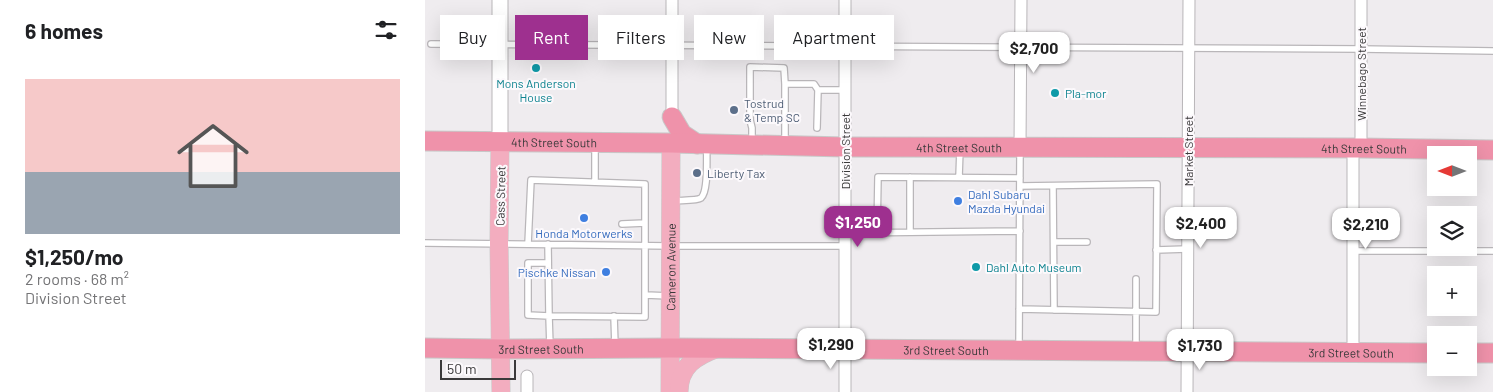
<!DOCTYPE html>
<meta charset="utf-8">
<style>
:root{--surface:#fff;--page:#f6f6f6;--text:#202124;--muted:#757577;--accent:#9e308f}
body{margin:0;font-family:Barlow,sans-serif;background:var(--page);color:var(--text);height:100vh;display:flex;flex-direction:column;font-size:19px;white-space:nowrap}
*{box-sizing:border-box;margin:0}
p{font-size:16px;color:var(--muted)}
.icon{flex:none;width:28px;height:28px;fill:none;stroke:currentColor;stroke-width:2;stroke-linecap:round;stroke-linejoin:round}
.map{position:relative;flex:1;overflow:hidden}
.side{display:flex;flex-direction:column;background:var(--surface);width:425px}
.side>*{flex:none}
.banner{position:absolute;left:15px;top:15px;width:475px;height:45px;display:flex;gap:10px}
.needle{width:32px;rotate:270deg}
.tools{position:absolute;left:1002px;top:146px;display:grid;gap:10px}
.tools a{display:grid;place-items:center;width:50px;height:50px;border-radius:0px;background:var(--surface);box-shadow:0 5px 20px #0002;font-size:25px}
.scale{position:absolute;left:15px;bottom:12px;width:76px;box-sizing:border-box;padding-left:5px;border:2px solid #3a393a;border-top:0;font-size:14px;line-height:18px;white-space:nowrap;color:#3a393a;-webkit-text-stroke:4px #fcf9fc;paint-order:stroke}
.price{position:absolute;translate:-50% -42px;padding:0 11px;border-radius:10px;background:#fff;color:#222;font-size:16px;line-height:32px;filter:drop-shadow(0 1px 2px #0008)}
.price::after{content:'';position:absolute;left:50%;top:30px;width:15px;height:11px;margin-left:-8px;background:inherit;clip-path:polygon(0 0,100% 0,50% 100%)}
.price.on{background:var(--accent);color:#fff}
ul{padding:0;list-style:none}
li{display:grid;align-content:center;gap:10px;height:265px;padding:0 25px}
li span{display:grid;place-items:center;height:155px;border-radius:0px;color:#555}
li>.icon{margin-inline-start:auto}
span .icon{width:90px;height:90px;fill:#fffc;stroke-width:1}
li b{font-size:21px}
h2{display:flex;justify-content:space-between;align-items:center;height:60px;padding:0 25px;font-size:21px}
.pill{padding:0 18px;border-radius:0px;background:var(--surface);box-shadow:0 5px 20px #0002;font-size:18px;line-height:45px}
.pill.on{background:var(--accent);color:#fff}
main{display:flex;flex:1;min-height:0}
.map>svg:first-child{display:block}
</style>
<main>
<section class="side">
<h2>6 homes<svg class="icon" aria-label="filters" viewBox="0 0 24 24"><path d="M4 7h16M4 17h16"/><circle cx="9" cy="7" r="2"/><circle cx="15" cy="17" r="2"/></svg></h2>
<ul>
<li><span style="background:linear-gradient(#f6c9c9 60%,#9aa5b1 0)"><svg class="icon" aria-label="home" viewBox="0 0 24 24"><path d="M3 11l9-7 9 7M6 9v11h12V9"/></svg></span><div><b>$1,250/mo</b><p>2 rooms · 68 m²</p><p>Division Street</p></div></li>
</ul>
</section>
<div class="map">
<svg width="1068" height="392" viewBox="0 0 1068 392">
<rect width="100%" height="100%" fill="#efecef"/>
<g fill="none" stroke-linecap="round" stroke-linejoin="round">
<defs>
<path id="service" d="M 6,44 L 936,49 L 1068,51
M 392,128 L 393,90 L 420,90
M 327,142 L 327,128 L 325,120 L 325,67 L 359,68 L 360,84
M 170,144 L 170,182
M 360,144 L 360,84 L 389,84 L 393,90
M 485,177 L 485,232
M 534,177 L 535,149
M 628,186 L 629,310
M 248,201 C 254,200 272,201 276,198 C 284,191 281,157 282,147
M 197,224 L 220,223
M 420,233 L 595,231
M 452,233 L 453,177 L 595,178
M 629,242 L 662,242
M 0,243 L 246,246 L 420,246
M 103,244 L 106,180 L 220,184 L 220,317 L 124,316 L 123,244
M 731,250 L 762,249
M 928,251 L 1068,251
M 123,263 L 103,263 L 103,315 L 124,316 L 125,347
M 221,295 L 244,296
M 594,309 L 731,312 L 732,184 L 595,186
M 189,316 L 190,346
M 594,348 L 595,149
M 711,348 L 711,279"/>
<path id="minor" d="M 420,0 L 420,392
M 936,0 L 936,148
M 247,117 L 247,0
M 595,148 L 596,0
M 928,148 L 928,352
M 102,376 L 102,392
M 762,392 L 764,0"/>
<path id="secondary" d="M 75,0 L 75,142"/>
<g id="primary">
<path d="M 75,142 L 74,243 L 76,392"/>
<path id="s1" d="M 245,392 L 246,143"/>
<path d="M 254,392 C 254,366 271,356 293,348"/>
</g>
<g id="trunk">
<path d="M 247,117 L 257,134 L 272,144"/>
<path id="s2" d="M 0,141 L 246,143 L 420,147 L 936,148 L 1068,150"/>
<path id="s3" d="M 0,348 L 75,349 L 245,348 L 1011,353"/>
<path d="M 1044,353 L 1068,353"/>
</g>
</defs>
<use href="#service" stroke="#b9b6b9" stroke-width="8"/>
<use href="#minor" stroke="#b9b6b9" stroke-width="13"/>
<use href="#secondary" stroke="#b9b6b9" stroke-width="17"/>
<use href="#primary" stroke="#c8c8c8" stroke-width="19"/>
<use href="#trunk" stroke="#c8c8c8" stroke-width="21"/>
<use href="#service" stroke="#fff" stroke-width="5.5"/>
<use href="#minor" stroke="#fff" stroke-width="11"/>
<use href="#secondary" stroke="#fff" stroke-width="15"/>
<use href="#primary" stroke="#f3adbf" stroke-width="18"/>
<use href="#trunk" stroke="#ef92aa" stroke-width="19"/>
</g>
<g fill="#0f9aa8" stroke="#fcf9fc" stroke-width="2">
<circle cx="111" cy="68" r="5"/>
<circle cx="630" cy="93" r="5"/>
<circle cx="551" cy="267" r="5"/>
</g>
<g fill="#5c6f8a" stroke="#fcf9fc" stroke-width="2">
<circle cx="309" cy="110" r="5"/>
<circle cx="272" cy="173" r="5"/>
</g>
<g fill="#3f7fe0" stroke="#fcf9fc" stroke-width="2">
<circle cx="533" cy="201" r="5"/>
<circle cx="159" cy="218" r="5"/>
<circle cx="181" cy="272" r="5"/>
</g>
<g text-anchor="middle" dominant-baseline="central" stroke-width="4" stroke-linejoin="round" paint-order="stroke">
<g font-size="12" fill="#3a393a" stroke="#fcf9fc">
<text transform="translate(936 74) rotate(-90)">Winnebago Street</text>
<text stroke="none"><textPath href="#s2" startOffset="129">4th Street South</textPath></text>
<text stroke="none"><textPath href="#s2" startOffset="534">4th Street South</textPath></text>
<text stroke="none"><textPath href="#s2" startOffset="939">4th Street South</textPath></text>
<text transform="translate(420 151) rotate(-90)">Division Street</text>
<text transform="translate(763 151) rotate(-90)">Market Street</text>
<text transform="translate(75 196) rotate(-89)">Cass Street</text>
<text stroke="none"><textPath href="#s1" startOffset="125">Cameron Avenue</textPath></text>
<text stroke="none"><textPath href="#s3" startOffset="116">3rd Street South</textPath></text>
<text stroke="none"><textPath href="#s3" startOffset="521">3rd Street South</textPath></text>
<text stroke="none"><textPath href="#s3" startOffset="926">3rd Street South</textPath></text>
</g>
<g font-size="12" fill="#0d838f" stroke="#fcf9fc" text-anchor="start">
<text x="111" y="83" text-anchor="middle">Mons Anderson<tspan x="111" dy="14">House</tspan></text>
<text x="640" y="93">Pla-mor</text>
<text x="561" y="267">Dahl Auto Museum</text>
</g>
<g font-size="12" fill="#4e5e75" stroke="#fcf9fc" text-anchor="start">
<text x="319" y="103">Tostrud<tspan x="319" dy="14">&amp; Temp SC</tspan></text>
<text x="282" y="173">Liberty Tax</text>
</g>
<g font-size="12" fill="#366cbe" stroke="#fcf9fc" text-anchor="start">
<text x="543" y="194">Dahl Subaru<tspan x="543" dy="14">Mazda Hyundai</tspan></text>
<text x="159" y="233" text-anchor="middle">Honda Motorwerks</text>
<text x="171" y="272" text-anchor="end">Pischke Nissan</text>
</g>
</g>
</svg>
<div class="tools">
<a><svg class="needle" viewBox="-14 -14 28 28"><path d="M0-13l5 13h-10z" fill="#e53935"/><path d="M0 13l5-13h-10z" fill="#757577"/></svg></a>
<a><svg class="icon" aria-label="layers" viewBox="0 0 24 24"><path d="M12 4l9 5-9 5-9-5zM3 14l9 5 9-5"/></svg></a>
<a>+</a>
<a>−</a>
</div>
<div class="scale">50 m</div>
<b class="price" style="left:609px;top:74px">$2,700</b>
<b class="price on" style="left:433px;top:248px">$1,250</b>
<b class="price" style="left:776px;top:249px">$2,400</b>
<b class="price" style="left:941px;top:250px">$2,210</b>
<b class="price" style="left:406px;top:370px">$1,290</b>
<b class="price" style="left:775px;top:371px">$1,730</b>
<div class="banner">
<a class="pill">Buy</a>
<a class="pill on">Rent</a>
<a class="pill">Filters</a>
<a class="pill">New</a>
<a class="pill">Apartment</a>
</div>
</div>
</main>
